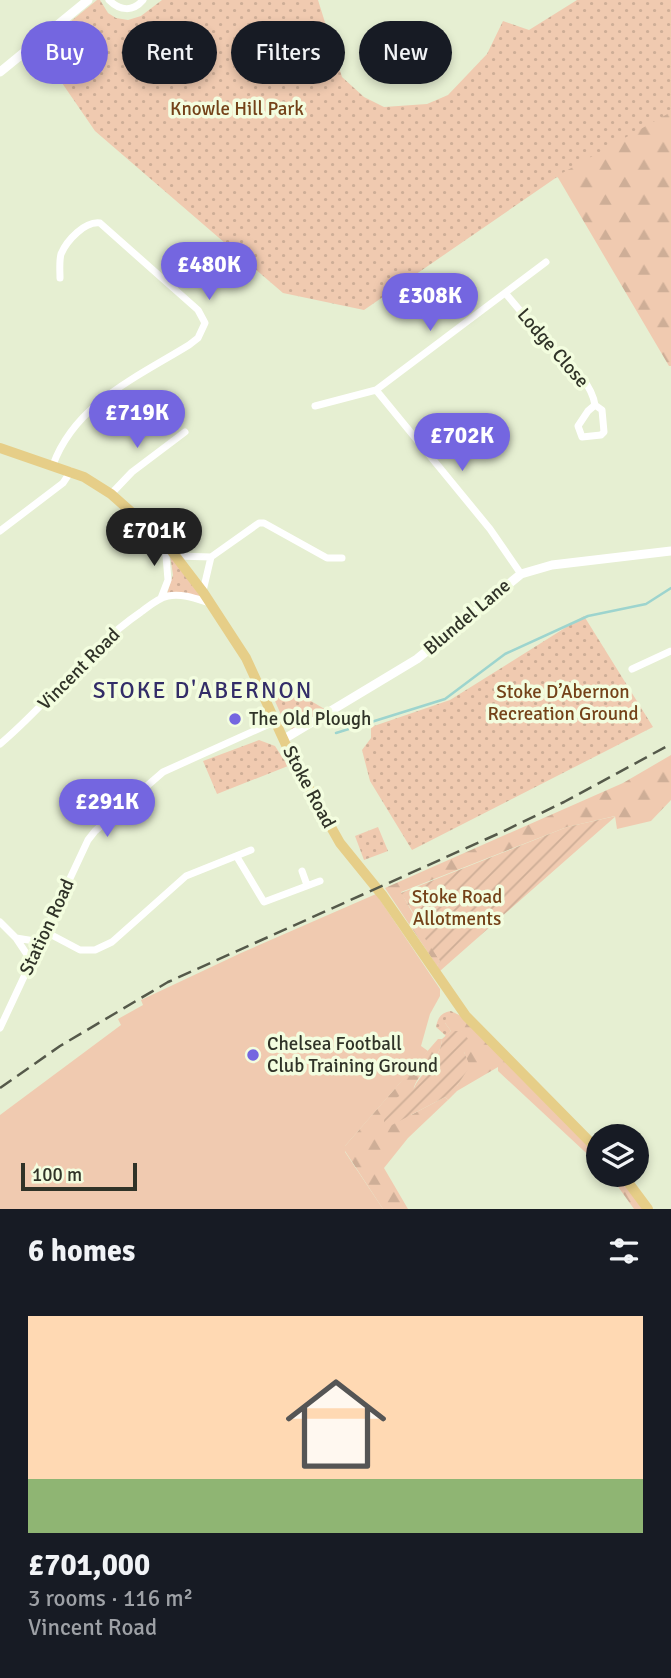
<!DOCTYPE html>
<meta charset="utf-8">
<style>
:root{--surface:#171b24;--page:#20242c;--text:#f1f3f6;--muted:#9ea1a6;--line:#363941;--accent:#7466e0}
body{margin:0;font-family:Signika,sans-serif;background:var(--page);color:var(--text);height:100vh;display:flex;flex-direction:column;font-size:26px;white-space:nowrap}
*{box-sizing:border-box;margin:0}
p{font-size:23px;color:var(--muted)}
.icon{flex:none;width:38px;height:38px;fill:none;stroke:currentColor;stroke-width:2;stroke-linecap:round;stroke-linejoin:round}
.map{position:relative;height:1209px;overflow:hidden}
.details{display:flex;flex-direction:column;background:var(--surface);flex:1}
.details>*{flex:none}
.hud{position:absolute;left:21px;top:21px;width:630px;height:63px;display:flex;gap:14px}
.buttons{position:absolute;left:586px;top:1124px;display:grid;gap:14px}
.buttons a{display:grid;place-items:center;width:63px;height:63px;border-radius:50%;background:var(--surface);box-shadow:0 4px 10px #0003;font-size:35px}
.scale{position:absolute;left:21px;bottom:18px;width:116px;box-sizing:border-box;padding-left:7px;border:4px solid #303328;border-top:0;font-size:19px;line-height:24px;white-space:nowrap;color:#303328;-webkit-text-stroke:5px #f3fddf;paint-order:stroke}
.price{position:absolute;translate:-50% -60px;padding:0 16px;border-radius:24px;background:var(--accent);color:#fff;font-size:23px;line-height:46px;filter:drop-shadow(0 2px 4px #0008)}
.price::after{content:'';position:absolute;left:50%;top:42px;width:21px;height:16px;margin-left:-10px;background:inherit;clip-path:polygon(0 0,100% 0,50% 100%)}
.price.on{background:#222;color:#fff}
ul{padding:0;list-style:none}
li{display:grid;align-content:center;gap:14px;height:371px;padding:0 28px}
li+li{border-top:2px solid var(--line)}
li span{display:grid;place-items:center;height:217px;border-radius:0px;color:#555}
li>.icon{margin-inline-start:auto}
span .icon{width:126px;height:126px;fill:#fffc;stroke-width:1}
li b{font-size:30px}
h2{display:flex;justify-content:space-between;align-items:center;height:84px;padding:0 28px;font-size:30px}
.pill{padding:0 24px;border-radius:32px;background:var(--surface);box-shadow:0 4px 10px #0003;font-size:24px;line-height:63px}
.pill.on{background:var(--accent);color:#fff}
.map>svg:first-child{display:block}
</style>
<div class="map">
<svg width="671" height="1209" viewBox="0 0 671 1209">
<defs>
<pattern id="grass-dots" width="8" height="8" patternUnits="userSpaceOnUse" patternTransform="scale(1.75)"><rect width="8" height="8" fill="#f0cab0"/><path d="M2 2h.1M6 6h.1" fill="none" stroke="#ceae97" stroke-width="1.8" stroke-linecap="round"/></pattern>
<pattern id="forest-firs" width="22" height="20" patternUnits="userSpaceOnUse" patternTransform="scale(1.75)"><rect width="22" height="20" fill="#f0cab0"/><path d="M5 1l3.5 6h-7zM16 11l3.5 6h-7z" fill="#ceae97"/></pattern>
<pattern id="garden-furrows" width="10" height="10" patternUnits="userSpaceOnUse" patternTransform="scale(1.75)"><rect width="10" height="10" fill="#f0cab0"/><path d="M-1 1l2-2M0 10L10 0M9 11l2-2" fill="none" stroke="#ceae97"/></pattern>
</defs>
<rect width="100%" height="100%" fill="#e6efd2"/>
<path fill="url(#grass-dots)" d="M 97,0 L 100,0 L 108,13 L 116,18 L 128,20 L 141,16 L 162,0 L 318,0 L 342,77 L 364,97 L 384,107 L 427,104 L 448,95 L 487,54 L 503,21 L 529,30 L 577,0 L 671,0 L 671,227 L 557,177 L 364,310 L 283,293 L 95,131 L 38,48 Z
M 170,555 L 202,598 L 167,594 L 173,575 Z
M 584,616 L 653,727 L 412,850 L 370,781 L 362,750 L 371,738 L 371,727 L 450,700 Z
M 275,680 L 328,711 L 294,730 L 286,726 L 267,683 Z
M 259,740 L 275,746 L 288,766 L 217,794 L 203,761 Z
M 378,827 L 388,851 L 364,860 L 355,836 Z
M 451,1011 L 463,1017 L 445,1023 L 451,1031 L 446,1036 L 436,1027 C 438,1017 441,1013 451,1011 Z"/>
<path fill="url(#forest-firs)" d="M 671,112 L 671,366 L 669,366 L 557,176 Z
M 671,755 L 671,800 L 651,821 L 617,829 L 615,816 L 567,827 L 401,892 C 414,916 427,938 440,961 L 437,966 L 385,888 L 623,783 Z
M 453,1013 L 463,1017 L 598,1153 L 598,1164 L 498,1071 L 498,1067 L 457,1091 L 457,1086 L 469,1066 L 464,1052 L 461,1031 L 451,1031 L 445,1023 L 446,1018 Z
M 438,1039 L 442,1039 C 441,1060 420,1070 414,1087 C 411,1095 412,1106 411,1115 L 445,1097 L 448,1100 L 408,1138 L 384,1168 L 408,1209 L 383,1209 L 345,1151 L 345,1146 Z
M 609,1174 L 620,1174 L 646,1209 L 634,1209 Z"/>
<path fill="url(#garden-furrows)" d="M 616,816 L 440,971 L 437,966 L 440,961 L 422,934 L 419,922 L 401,893 L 567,827 Z
M 451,1031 L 461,1031 L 471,1042 L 464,1052 L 470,1066 L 457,1086 L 457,1091 L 448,1100 L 445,1097 L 390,1126 L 384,1124 C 384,1107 399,1093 414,1088 C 422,1071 441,1059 442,1039 Z"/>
<path fill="#f0cab0" d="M 376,894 L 440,989 L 440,996 L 430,1014 L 421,1046 L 428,1051 L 345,1146 L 345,1152 L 383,1209 L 0,1209 L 0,1115 L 121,1025 L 118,1019 L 143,1005 L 141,1000 L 241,953 Z"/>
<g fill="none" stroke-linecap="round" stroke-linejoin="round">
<path stroke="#9dd4ce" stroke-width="2.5" d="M 336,733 L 445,699 L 505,654 L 588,616 L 646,604 L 671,588"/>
<path stroke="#fff" stroke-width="7" d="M 109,0 C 120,11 133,12 143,0
M 506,294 C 519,309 532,325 545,340 C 562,359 591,378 595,405 L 588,411 L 578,426 L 582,437 L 601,435 L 604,432 L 602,410 L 595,405
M 376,390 L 490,529 L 521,574
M 315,406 L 376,390 L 546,262
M 53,465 C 75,404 137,377 189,345 L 198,338 L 205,323 L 198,310 L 100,223 C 85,221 67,240 61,254 C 59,262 60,270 60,278
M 111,494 L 132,472 L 185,432
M 0,531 L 63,483 L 71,471
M 177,556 L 211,557 L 259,523 L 264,523 L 327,558 L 342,558
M 203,591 L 211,557
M 161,598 L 168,580 L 165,544
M 632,669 L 671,651
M 0,744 C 50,702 87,649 141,612 C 149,606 158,598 168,596 C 182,593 197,599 210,603
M 237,857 L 264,902 L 320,881
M 302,871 L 307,885
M 0,922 L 16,938 L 32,962
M 46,932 L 80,950 L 95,950 L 112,942 L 186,876 L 251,850
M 16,938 L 41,942
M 0,1028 L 88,840 L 95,831 L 163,772 L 276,721"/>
<path stroke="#fff" stroke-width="9" d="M 0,72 L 88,0
M 284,739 L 417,659 L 521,574 L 552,565 L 671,551"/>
<path stroke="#e6ce88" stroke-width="10" d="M 0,448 L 84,477 L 111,494 L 164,541 L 203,592 L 246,658 L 292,758 L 340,843 L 383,896 L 466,1016 L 598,1150
M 622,1174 L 648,1209"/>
<path stroke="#55594a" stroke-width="2.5" stroke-dasharray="14 7" stroke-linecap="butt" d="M 0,1088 L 60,1046 L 168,982 L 502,832 L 564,802 L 671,744"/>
</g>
<g fill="#7466e0" stroke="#f3fddf" stroke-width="2.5">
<circle cx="235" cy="719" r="7"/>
<circle cx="253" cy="1055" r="7"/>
</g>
<g text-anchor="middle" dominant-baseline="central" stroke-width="7" stroke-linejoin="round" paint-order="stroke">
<g font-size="19" fill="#744219" stroke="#f3fddf">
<text x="237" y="109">Knowle Hill Park</text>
<text x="563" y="692">Stoke D’Abernon<tspan x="563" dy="22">Recreation Ground</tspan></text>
<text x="457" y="897">Stoke Road<tspan x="457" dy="22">Allotments</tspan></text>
</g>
<g font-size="19" fill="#303328" stroke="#f3fddf">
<text transform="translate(553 348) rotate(49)">Lodge Close</text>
<text transform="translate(467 617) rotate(-40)">Blundel Lane</text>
<text transform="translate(79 669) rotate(-45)">Vincent Road</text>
<text transform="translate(309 787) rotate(62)">Stoke Road</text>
<text transform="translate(47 927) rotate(-65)">Station Road</text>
</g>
<g font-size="19" fill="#303328" stroke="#f3fddf" text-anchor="start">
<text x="249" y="719">The Old Plough</text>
<text x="267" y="1044">Chelsea Football<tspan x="267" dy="22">Club Training Ground</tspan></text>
</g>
<g font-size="23" letter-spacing="2" fill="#332d68" stroke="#f3fddf">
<text x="203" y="690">STOKE D'ABERNON</text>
</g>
</g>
</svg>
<div class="buttons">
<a><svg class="icon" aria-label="layers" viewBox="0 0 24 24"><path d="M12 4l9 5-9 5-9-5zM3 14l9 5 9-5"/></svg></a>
</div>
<div class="scale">100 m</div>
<b class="price" style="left:209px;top:302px">£480K</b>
<b class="price" style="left:430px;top:333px">£308K</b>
<b class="price" style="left:137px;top:450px">£719K</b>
<b class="price" style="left:462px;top:473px">£702K</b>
<b class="price on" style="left:154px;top:568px">£701K</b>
<b class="price" style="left:107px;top:839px">£291K</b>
<div class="hud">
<a class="pill on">Buy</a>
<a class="pill">Rent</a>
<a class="pill">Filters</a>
<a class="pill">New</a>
</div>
</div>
<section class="details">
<h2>6 homes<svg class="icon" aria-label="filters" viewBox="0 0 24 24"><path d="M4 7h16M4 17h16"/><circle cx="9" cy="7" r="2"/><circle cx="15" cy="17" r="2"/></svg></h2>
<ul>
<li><span style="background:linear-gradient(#ffd9b3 75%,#8fb573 0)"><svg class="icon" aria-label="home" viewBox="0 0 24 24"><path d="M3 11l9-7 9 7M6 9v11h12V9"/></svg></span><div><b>£701,000</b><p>3 rooms · 116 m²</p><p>Vincent Road</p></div></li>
</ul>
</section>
